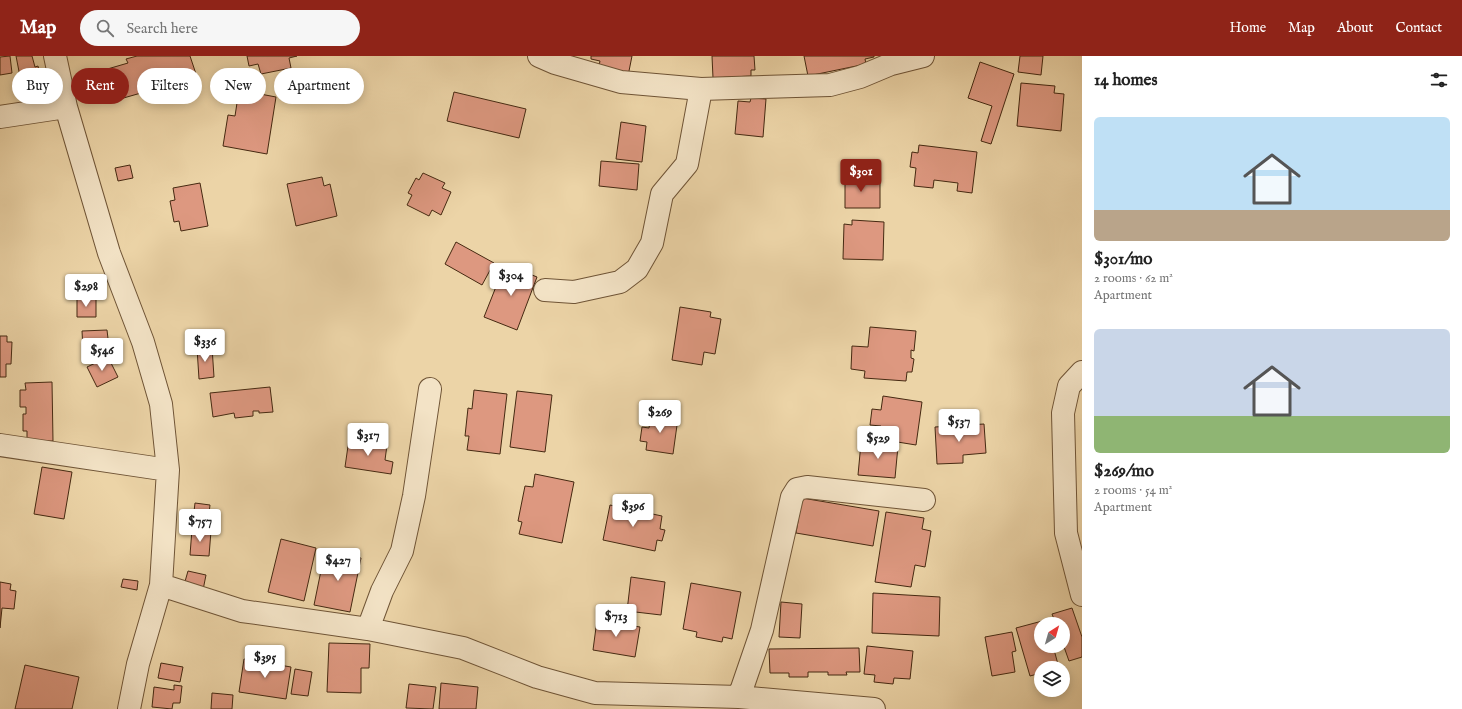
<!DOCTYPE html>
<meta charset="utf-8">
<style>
:root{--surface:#fff;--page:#f6f6f6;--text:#222;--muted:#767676;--accent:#8f2418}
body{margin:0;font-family:"IM FELL English",serif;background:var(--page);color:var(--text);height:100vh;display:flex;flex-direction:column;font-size:15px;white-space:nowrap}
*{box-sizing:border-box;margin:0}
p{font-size:13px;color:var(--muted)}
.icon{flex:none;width:22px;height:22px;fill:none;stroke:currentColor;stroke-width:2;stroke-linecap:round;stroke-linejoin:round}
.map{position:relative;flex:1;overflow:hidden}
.drawer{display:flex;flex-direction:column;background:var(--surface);width:380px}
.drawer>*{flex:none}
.banner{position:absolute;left:12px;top:12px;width:380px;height:36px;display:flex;gap:8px}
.needle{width:26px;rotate:37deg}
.buttons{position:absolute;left:1034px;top:561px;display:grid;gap:8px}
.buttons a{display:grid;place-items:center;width:36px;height:36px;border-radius:50%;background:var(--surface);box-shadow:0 2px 10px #0003;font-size:20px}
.price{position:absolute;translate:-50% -34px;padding:0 9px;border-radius:4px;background:#fff;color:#222;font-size:13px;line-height:26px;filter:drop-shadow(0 1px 2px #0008)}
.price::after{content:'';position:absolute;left:50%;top:24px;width:12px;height:9px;margin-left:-6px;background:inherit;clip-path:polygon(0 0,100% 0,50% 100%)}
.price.current{background:var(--accent);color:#fff}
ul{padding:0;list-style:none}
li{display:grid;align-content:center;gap:8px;height:212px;padding:0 12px}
li span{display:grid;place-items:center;height:124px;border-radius:6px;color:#555}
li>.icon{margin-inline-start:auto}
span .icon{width:72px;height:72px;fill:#fffc;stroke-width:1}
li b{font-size:17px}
h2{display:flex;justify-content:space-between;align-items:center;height:48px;padding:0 12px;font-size:17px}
.chip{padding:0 14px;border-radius:18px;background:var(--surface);box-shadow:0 2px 10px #0003;font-size:14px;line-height:36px}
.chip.current{background:var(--accent);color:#fff}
header{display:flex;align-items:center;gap:24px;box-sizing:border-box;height:56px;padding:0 20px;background:var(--accent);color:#fff}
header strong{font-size:19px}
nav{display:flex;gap:22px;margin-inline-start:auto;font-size:14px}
.search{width:280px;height:36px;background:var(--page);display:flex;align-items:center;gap:10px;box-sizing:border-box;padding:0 14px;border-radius:22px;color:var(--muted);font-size:15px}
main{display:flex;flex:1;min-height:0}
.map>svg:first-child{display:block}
</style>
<header>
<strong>Map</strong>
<div class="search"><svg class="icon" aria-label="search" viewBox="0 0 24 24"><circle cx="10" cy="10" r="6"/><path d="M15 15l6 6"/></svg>Search here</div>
<nav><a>Home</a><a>Map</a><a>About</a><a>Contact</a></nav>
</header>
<main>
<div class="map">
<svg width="1082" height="653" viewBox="0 0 1082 653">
<rect width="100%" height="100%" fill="#ecd4a7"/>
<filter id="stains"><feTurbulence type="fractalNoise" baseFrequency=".005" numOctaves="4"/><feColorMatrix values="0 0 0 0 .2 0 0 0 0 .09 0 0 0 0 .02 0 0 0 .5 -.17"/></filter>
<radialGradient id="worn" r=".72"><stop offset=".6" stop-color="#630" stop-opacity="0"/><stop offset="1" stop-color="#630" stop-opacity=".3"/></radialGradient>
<path fill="#dd9880" stroke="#452911" d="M 10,0 L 12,17 L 0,19 L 0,1 Z
M 16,0 L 32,0 L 35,11 L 38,10 L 41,24 L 38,25 L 39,33 L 23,36 Z
M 137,0 L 190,0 L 197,21 L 113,45 L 104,14 L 128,7 L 126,3 Z
M 247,0 L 297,0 L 289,2 L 291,12 L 261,18 L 258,8 L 249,10 Z
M 591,0 L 632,0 L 628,20 L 598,14 L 600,5 L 591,3 Z
M 712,0 L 754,0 L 755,14 L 751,14 L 751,20 L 713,22 Z
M 804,0 L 874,0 L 874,1 L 865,3 L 866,8 L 808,20 Z
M 1020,0 L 1043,0 L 1041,19 L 1018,16 Z
M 980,6 L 1014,18 L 991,88 L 981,85 L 992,50 L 968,42 Z
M 1021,27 L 1055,30 L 1054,37 L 1064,38 L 1061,75 L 1017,70 Z
M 239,34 L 276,41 L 267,98 L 223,90 L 228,59 L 235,60 Z
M 454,36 L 526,53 L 519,82 L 447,65 Z
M 751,42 L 766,43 L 763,81 L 735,78 L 738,45 L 750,46 Z
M 621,66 L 646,70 L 642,106 L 616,103 Z
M 919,89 L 977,96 L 972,137 L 957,135 L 958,127 L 934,124 L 933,132 L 914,130 L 916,112 L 910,111 L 912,96 L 918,97 Z
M 601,105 L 639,108 L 637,134 L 599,130 Z
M 130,109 L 133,122 L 118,125 L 115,112 Z
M 423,117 L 445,127 L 442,132 L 451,136 L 441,159 L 432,154 L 429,160 L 407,149 L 412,139 L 408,137 L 416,122 L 419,124 Z
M 845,118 L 862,118 L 862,127 L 880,127 L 880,152 L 845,152 Z
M 322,121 L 324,130 L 330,128 L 337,160 L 296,170 L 287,128 Z
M 200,127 L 208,170 L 181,175 L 179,165 L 174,166 L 170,145 L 175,144 L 173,132 Z
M 852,164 L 884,166 L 883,204 L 843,203 L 844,168 L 852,169 Z
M 456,186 L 494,207 L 482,229 L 445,208 Z
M 505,208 L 537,221 L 517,274 L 484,261 Z
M 77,243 L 96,243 L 96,261 L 77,261 Z
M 680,251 L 711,256 L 710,261 L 721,263 L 715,298 L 704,296 L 702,309 L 672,304 Z
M 870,271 L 916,275 L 914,295 L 911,294 L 911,302 L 914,303 L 912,316 L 907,316 L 906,325 L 864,322 L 865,315 L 851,313 L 852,290 L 868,291 Z
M 107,274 L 109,291 L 83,293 L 82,275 Z
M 0,280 L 7,280 L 7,286 L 12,286 L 11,308 L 6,308 L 6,321 L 0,321 Z
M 212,291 L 214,321 L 199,323 L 197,292 Z
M 108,301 L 118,321 L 97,331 L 87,311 Z
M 52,326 L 53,385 L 27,386 L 27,375 L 23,375 L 23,358 L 26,358 L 26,351 L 20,351 L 20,334 L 26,334 L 25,327 Z
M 270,331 L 273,356 L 259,357 L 259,355 L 253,355 L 253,360 L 235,362 L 234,357 L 213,361 L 210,337 Z
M 474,334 L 507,338 L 500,398 L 467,394 L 469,380 L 465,380 L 468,352 L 472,353 Z
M 517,335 L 552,339 L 545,396 L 510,391 Z
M 883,340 L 922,346 L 916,389 L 879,383 L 881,370 L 870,369 L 872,353 L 881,354 Z
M 651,358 L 678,362 L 673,398 L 646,394 L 647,386 L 640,385 L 642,371 L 649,372 Z
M 984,368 L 986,397 L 963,399 L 963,407 L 937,408 L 935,371 Z
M 349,383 L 387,389 L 385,404 L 393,406 L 391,418 L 345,411 Z
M 861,387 L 898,390 L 895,422 L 858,419 Z
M 42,411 L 72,416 L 64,463 L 34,458 Z
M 535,418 L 574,426 L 562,487 L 519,478 L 522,466 L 518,465 L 525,430 L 533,431 Z
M 802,442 L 879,455 L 873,490 L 796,477 L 798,465 L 795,464 Z
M 195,447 L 210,449 L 208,466 L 193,464 Z
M 610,449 L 662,460 L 660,473 L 665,474 L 662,485 L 657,484 L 655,495 L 603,484 Z
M 886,456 L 924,462 L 922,473 L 931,475 L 925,511 L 915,509 L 911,531 L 875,526 Z
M 192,473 L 211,475 L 209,500 L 190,499 Z
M 281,483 L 316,492 L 304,545 L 268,536 Z
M 325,495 L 361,502 L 350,556 L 314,549 Z
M 188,515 L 206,519 L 203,534 L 184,529 Z
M 631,521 L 665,526 L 661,559 L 627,555 Z
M 123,523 L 138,525 L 137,534 L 121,531 Z
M 0,526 L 11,528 L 10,534 L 16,535 L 14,553 L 2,552 L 0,572 Z
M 691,527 L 741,536 L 732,583 L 723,581 L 722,586 L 696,581 L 697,576 L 683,573 Z
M 873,537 L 940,541 L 939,580 L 872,577 Z
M 781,546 L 802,548 L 800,582 L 779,581 Z
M 1072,552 L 1082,581 L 1082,601 L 1069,605 L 1063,588 L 1063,568 L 1056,568 L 1052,558 Z
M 597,564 L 640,571 L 635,601 L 593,594 Z
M 1046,564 L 1047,568 L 1041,568 L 1041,590 L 1053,590 L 1059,612 L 1041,612 L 1041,617 L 1030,620 L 1016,572 Z
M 1012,576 L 1016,595 L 1012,596 L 1015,616 L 992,620 L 985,581 Z
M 329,587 L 370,588 L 369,612 L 361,612 L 361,637 L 327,636 Z
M 867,590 L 913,595 L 910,623 L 894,622 L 893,628 L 874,626 L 875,619 L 864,618 Z
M 859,592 L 860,616 L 846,616 L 847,619 L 828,619 L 828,616 L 808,616 L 808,621 L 789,621 L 789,617 L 770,617 L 769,593 Z
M 244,603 L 291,611 L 286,643 L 239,636 Z
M 161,607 L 183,611 L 180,626 L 158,622 Z
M 25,609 L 79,621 L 72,653 L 15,653 Z
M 295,613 L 312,616 L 308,640 L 291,638 Z
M 441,627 L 478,631 L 476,653 L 439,653 Z
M 409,628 L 436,631 L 433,653 L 406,652 Z
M 174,629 L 182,630 L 180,647 L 173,647 L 172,653 L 152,651 L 154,631 L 174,634 Z
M 212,637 L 233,639 L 232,653 L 211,653 Z"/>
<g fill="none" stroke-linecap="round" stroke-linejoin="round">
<defs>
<path id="minor" d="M 55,0 L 66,51 L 109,197 L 143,286 L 161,348 L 168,414 L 161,529 L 138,608 L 129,653
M 539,0 L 555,7 L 621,26 L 701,33 L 830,29 L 860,21 L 891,8 L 923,0
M 0,61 L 66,51
M 545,234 L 574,236 L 620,226 L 637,213 L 652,187 L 662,138 L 687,108 L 701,33
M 1082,316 L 1069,330 L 1063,357 L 1066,477 L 1082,539
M 0,389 L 168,414
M 161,529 L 242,555 L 368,573 L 463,592 L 537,621 L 595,637 L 739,641 L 874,653
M 368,573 L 382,535 L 402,495 L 414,440 L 430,333
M 739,641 L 762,574 L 792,441 L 797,433 L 807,431 L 924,444"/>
</defs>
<use href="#minor" stroke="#6f5436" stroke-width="24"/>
<use href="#minor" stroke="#f3e3c6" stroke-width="22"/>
</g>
<rect width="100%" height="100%" filter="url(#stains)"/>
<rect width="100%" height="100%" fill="url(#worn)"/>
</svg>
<div class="buttons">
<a><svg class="needle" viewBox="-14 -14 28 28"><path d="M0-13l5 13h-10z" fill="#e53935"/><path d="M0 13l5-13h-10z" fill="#767676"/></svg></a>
<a><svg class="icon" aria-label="layers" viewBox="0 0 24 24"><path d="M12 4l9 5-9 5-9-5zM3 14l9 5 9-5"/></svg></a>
</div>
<b class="price current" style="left:861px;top:137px">$301</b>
<b class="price" style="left:511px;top:241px">$304</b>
<b class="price" style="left:86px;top:252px">$298</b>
<b class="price" style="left:205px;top:307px">$336</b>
<b class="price" style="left:102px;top:316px">$546</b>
<b class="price" style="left:660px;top:378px">$269</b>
<b class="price" style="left:959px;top:387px">$537</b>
<b class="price" style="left:368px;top:401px">$317</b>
<b class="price" style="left:878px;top:404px">$529</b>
<b class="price" style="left:633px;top:472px">$396</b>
<b class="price" style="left:200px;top:487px">$757</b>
<b class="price" style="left:338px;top:526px">$427</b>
<b class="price" style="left:616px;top:582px">$713</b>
<b class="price" style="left:265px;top:623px">$395</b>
<div class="banner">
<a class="chip">Buy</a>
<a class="chip current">Rent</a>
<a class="chip">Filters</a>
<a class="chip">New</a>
<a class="chip">Apartment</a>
</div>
</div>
<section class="drawer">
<h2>14 homes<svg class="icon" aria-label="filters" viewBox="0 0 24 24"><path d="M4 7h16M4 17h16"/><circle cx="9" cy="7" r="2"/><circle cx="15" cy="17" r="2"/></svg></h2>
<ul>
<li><span style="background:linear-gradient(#bfe0f5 75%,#b9a48a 0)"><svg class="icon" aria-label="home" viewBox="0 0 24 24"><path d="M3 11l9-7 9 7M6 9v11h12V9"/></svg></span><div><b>$301/mo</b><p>2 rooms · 62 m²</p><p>Apartment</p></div></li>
<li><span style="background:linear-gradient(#c9d6e8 70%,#8fb573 0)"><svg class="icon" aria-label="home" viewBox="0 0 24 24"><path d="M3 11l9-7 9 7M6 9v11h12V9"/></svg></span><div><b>$269/mo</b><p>2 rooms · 54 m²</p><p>Apartment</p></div></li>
</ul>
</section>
</main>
